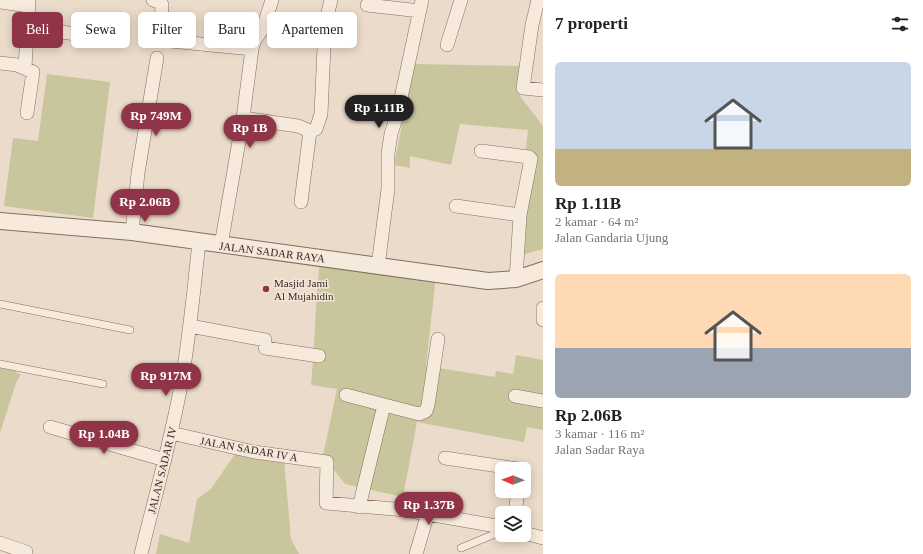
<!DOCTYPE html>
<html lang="id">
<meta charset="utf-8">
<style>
:root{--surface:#fff;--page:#f2f2f2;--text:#222;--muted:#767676;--accent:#903547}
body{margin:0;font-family:Georgia,serif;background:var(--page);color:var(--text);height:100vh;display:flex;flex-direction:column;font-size:15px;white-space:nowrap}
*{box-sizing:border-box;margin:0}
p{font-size:13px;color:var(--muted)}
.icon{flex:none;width:22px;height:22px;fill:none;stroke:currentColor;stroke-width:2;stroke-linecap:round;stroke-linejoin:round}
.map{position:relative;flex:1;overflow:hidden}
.details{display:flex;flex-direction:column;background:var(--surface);width:380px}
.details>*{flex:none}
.top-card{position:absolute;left:12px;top:12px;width:380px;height:36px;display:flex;gap:8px}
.needle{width:26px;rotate:271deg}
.controls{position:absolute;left:495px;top:462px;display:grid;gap:8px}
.controls a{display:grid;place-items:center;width:36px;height:36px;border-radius:6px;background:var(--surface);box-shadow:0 2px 10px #0003;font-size:20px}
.price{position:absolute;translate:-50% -34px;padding:0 9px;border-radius:14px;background:var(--accent);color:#fff;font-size:13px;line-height:26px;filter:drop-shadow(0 1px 2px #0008)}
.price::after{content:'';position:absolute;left:50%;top:24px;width:12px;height:9px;margin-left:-6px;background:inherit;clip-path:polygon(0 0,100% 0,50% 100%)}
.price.active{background:#222;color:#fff}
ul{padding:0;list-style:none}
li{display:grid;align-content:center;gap:8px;height:212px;padding:0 12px}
li span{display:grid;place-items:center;height:124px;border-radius:6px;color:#555}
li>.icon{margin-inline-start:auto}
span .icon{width:72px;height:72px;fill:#fffc;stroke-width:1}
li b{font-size:17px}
h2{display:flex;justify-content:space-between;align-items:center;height:48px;padding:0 12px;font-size:17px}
.pill{padding:0 14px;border-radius:6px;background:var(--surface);box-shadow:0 2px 10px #0003;font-size:14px;line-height:36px}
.pill.active{background:var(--accent);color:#fff}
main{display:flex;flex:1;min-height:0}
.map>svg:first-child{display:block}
</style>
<main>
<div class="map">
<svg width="543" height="554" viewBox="0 0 543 554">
<rect width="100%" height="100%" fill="#ebdbca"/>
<path fill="#c9c69e" d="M 414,64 L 521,66 L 520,96 L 543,126 L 543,249 L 515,257 L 528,130 L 460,124 L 451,165 L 410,156 L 410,168 L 394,165 Z
M 47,74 L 110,82 L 93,218 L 4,206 L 13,138 L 38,141 Z
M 320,261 L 436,276 L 426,366 L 495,377 L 496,371 L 513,374 L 516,355 L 543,360 L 543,430 L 527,427 L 524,442 L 417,422 L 403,497 L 345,484 L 323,456 L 337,389 L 311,385 C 315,344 315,303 320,261 Z
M 0,365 L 18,369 L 16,373 L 21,374 L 16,383 L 0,433 Z
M 235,454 L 284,459 L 291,539 L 299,554 L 156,554 L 160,534 L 189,543 L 197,499 L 211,489 Z"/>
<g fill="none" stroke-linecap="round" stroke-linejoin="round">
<defs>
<path id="service" d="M 0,304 L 130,330
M 0,364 L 103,384
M 461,548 L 502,531"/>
<path id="minor" d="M 153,0 L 161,3 L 162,5 L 160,40 L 252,49
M 538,0 L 532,25 L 523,88 L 543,90
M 0,2 L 28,6
M 367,5 L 420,11
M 28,28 L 109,38
M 447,45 L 461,0
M 0,63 L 17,65 L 33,72 L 27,113
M 25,67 L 29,0
M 243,118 L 298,126 L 310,131 L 316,129 L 321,114 L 325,25 L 331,0
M 481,151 L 529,157 L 531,159 L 520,215 L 516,279
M 301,202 L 310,131
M 456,206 L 520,215
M 132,232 L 138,173 L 157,58
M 221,245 L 243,118 L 252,49 L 254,42 L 263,28 L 272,0
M 378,266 L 388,189 L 388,154 L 391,134 L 398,112 L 422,0
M 543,308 L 543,320
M 190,326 L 265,340 L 265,348 L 319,356
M 346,395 L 419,414 L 426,411 L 428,405 L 438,339
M 515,396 L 543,401
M 50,427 L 165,460
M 171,433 L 254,452 L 327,462 L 326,503 L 405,510 L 502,527
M 445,458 L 518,469
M 359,507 L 384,405
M 515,513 L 518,491
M 524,533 L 543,538
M 0,543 L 26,552 L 26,554
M 141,554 C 155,496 172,438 182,379 C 190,333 194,288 199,242
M 416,554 L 428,513"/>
<path id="tertiary" d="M 0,221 L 132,232 L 488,281 L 516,279 L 543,270"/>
</defs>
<use href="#service" stroke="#866d60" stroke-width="8"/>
<use href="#minor" stroke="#866d60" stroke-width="14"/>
<use href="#tertiary" stroke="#866d60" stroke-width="18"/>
<use href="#service" stroke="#f6eadc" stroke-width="7"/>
<use href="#minor" stroke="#f6eadc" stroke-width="13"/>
<use href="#tertiary" stroke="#f6eadc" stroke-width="16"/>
</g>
<circle fill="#903547" stroke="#f3e6d9" stroke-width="1.5" cx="266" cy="289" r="4"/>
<g text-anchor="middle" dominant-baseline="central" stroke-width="3" stroke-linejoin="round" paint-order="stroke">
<g font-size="11" fill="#382822" stroke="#f3e6d9">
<text transform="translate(272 252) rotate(7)">JALAN SADAR RAYA</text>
<text transform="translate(249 449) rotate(10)">JALAN SADAR IV A</text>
<text transform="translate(162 470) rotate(-76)">JALAN SADAR IV</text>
</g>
<g font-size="11" fill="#382822" stroke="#f3e6d9" text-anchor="start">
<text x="274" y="283">Masjid Jami<tspan x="274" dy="13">Al Mujahidin</tspan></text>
</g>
</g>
</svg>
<div class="controls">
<a><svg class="needle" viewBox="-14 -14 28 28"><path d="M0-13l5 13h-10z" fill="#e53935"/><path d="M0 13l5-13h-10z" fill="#767676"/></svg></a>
<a><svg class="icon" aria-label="layers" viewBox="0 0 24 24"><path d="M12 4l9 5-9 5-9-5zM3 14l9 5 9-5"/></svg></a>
</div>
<b class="price active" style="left:379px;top:129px">Rp 1.11B</b>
<b class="price" style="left:156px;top:137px">Rp 749M</b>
<b class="price" style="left:250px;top:149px">Rp 1B</b>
<b class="price" style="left:145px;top:223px">Rp 2.06B</b>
<b class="price" style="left:166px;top:397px">Rp 917M</b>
<b class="price" style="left:104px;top:455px">Rp 1.04B</b>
<b class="price" style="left:429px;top:526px">Rp 1.37B</b>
<div class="top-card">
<a class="pill active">Beli</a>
<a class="pill">Sewa</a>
<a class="pill">Filter</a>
<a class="pill">Baru</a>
<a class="pill">Apartemen</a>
</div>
</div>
<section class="details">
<h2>7 properti<svg class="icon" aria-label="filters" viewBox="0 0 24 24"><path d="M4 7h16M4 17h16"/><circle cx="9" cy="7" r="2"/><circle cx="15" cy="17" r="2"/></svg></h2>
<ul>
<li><span style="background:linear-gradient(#c9d6e8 70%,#c2b280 0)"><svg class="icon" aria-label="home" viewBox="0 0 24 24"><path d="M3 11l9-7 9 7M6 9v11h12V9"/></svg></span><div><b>Rp 1.11B</b><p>2 kamar · 64 m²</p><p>Jalan Gandaria Ujung</p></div></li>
<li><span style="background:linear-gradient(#ffd9b3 60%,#9aa5b1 0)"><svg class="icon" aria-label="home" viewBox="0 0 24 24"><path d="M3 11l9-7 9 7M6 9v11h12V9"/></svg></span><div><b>Rp 2.06B</b><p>3 kamar · 116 m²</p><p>Jalan Sadar Raya</p></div></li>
</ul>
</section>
</main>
